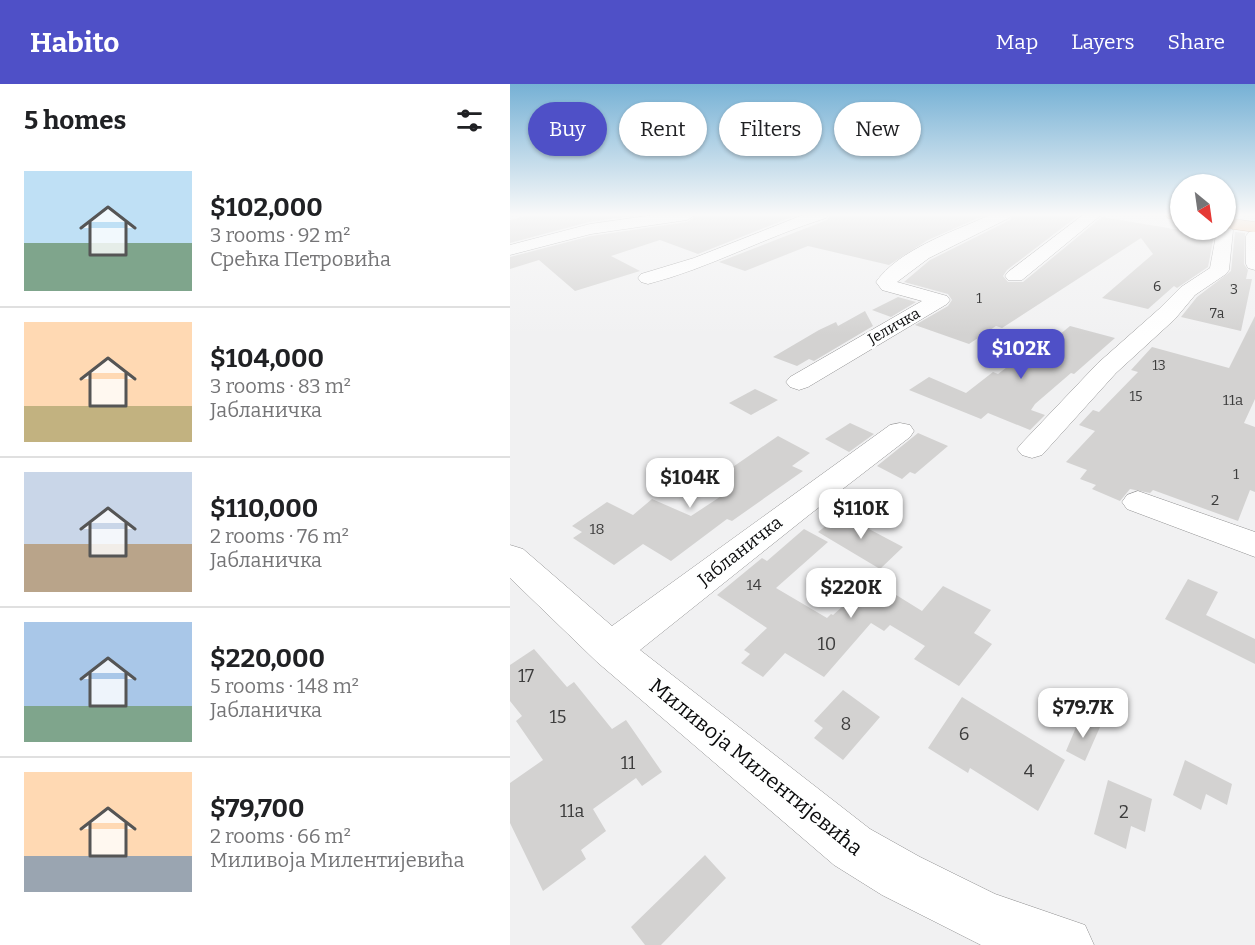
<!DOCTYPE html>
<meta charset="utf-8">
<style>
:root{--surface:#fff;--page:#f6f6f6;--text:#202124;--muted:#757577;--line:#e0e0e0;--accent:#4f50c7}
body{margin:0;font-family:Bitter,serif;background:var(--page);color:var(--text);height:100vh;display:flex;flex-direction:column;font-size:22px;white-space:nowrap}
*{box-sizing:border-box;margin:0}
p{font-size:20px;color:var(--muted)}
.icon{flex:none;width:33px;height:33px;fill:none;stroke:currentColor;stroke-width:2;stroke-linecap:round;stroke-linejoin:round}
.map{position:relative;flex:1;overflow:hidden}
.details{display:flex;flex-direction:column;background:var(--surface);width:510px}
.details>*{flex:none}
.top-card{position:absolute;left:18px;top:18px;width:570px;height:54px;display:flex;gap:12px}
.needle{width:39px;rotate:151deg}
.controls{position:absolute;left:660px;top:90px;display:grid;gap:12px}
.controls a{display:grid;place-items:center;width:66px;height:66px;border-radius:50%;background:var(--surface);box-shadow:0 2px 4px #0004;font-size:30px}
.price{position:absolute;translate:-50% -51px;padding:0 14px;border-radius:12px;background:#fff;color:#222;font-size:20px;line-height:39px;filter:drop-shadow(0 2px 3px #0008)}
.price::after{content:'';position:absolute;left:50%;top:36px;width:18px;height:14px;margin-left:-9px;background:inherit;clip-path:polygon(0 0,100% 0,50% 100%)}
.price.selected{background:var(--accent);color:#fff}
ul{padding:0;list-style:none}
li{display:flex;align-items:center;gap:18px;height:150px;padding:0 24px}
li+li{border-top:2px solid var(--line)}
li span{display:grid;place-items:center;flex:none;width:168px;height:120px;border-radius:0px;color:#555}
li>.icon{margin-inline-start:auto}
span .icon{width:72px;height:72px;fill:#fffc;stroke-width:1}
li b{font-size:26px}
h2{display:flex;justify-content:space-between;align-items:center;height:72px;padding:0 24px;font-size:26px}
.tag{padding:0 21px;border-radius:27px;background:var(--surface);box-shadow:0 2px 4px #0004;font-size:21px;line-height:54px}
.tag.selected{background:var(--accent);color:#fff}
header{display:flex;align-items:center;gap:36px;box-sizing:border-box;height:84px;padding:0 30px;background:var(--accent);color:#fff}
header strong{font-size:28px}
nav{display:flex;gap:33px;margin-inline-start:auto;font-size:21px}
main{display:flex;flex:1;min-height:0}
.map>svg:first-child{display:block}
</style>
<header>
<strong>Habito</strong>
<nav><a>Map</a><a>Layers</a><a>Share</a></nav>
</header>
<main>
<section class="details">
<h2>5 homes<svg class="icon" aria-label="filters" viewBox="0 0 24 24"><path d="M4 7h16M4 17h16"/><circle cx="9" cy="7" r="2"/><circle cx="15" cy="17" r="2"/></svg></h2>
<ul>
<li><span style="background:linear-gradient(#bfe0f5 60%,#7fa58c 0)"><svg class="icon" aria-label="home" viewBox="0 0 24 24"><path d="M3 11l9-7 9 7M6 9v11h12V9"/></svg></span><div><b>$102,000</b><p>3 rooms · 92 m²</p><p>Срећка Петровића</p></div></li>
<li><span style="background:linear-gradient(#ffd9b3 70%,#c2b280 0)"><svg class="icon" aria-label="home" viewBox="0 0 24 24"><path d="M3 11l9-7 9 7M6 9v11h12V9"/></svg></span><div><b>$104,000</b><p>3 rooms · 83 m²</p><p>Јабланичка</p></div></li>
<li><span style="background:linear-gradient(#c9d6e8 60%,#b9a48a 0)"><svg class="icon" aria-label="home" viewBox="0 0 24 24"><path d="M3 11l9-7 9 7M6 9v11h12V9"/></svg></span><div><b>$110,000</b><p>2 rooms · 76 m²</p><p>Јабланичка</p></div></li>
<li><span style="background:linear-gradient(#a9c7e8 70%,#7fa58c 0)"><svg class="icon" aria-label="home" viewBox="0 0 24 24"><path d="M3 11l9-7 9 7M6 9v11h12V9"/></svg></span><div><b>$220,000</b><p>5 rooms · 148 m²</p><p>Јабланичка</p></div></li>
<li><span style="background:linear-gradient(#ffd9b3 70%,#9aa5b1 0)"><svg class="icon" aria-label="home" viewBox="0 0 24 24"><path d="M3 11l9-7 9 7M6 9v11h12V9"/></svg></span><div><b>$79,700</b><p>2 rooms · 66 m²</p><p>Миливоја Милентијевића</p></div></li>
</ul>
</section>
<div class="map">
<svg width="745" height="861" viewBox="0 0 745 861">
<rect width="100%" height="100%" fill="#f1f1f2"/>
<path fill="#d3d2d1" d="M 20,131 L 129,131 L 79,138 L 0,159 L 0,136 Z
M 187,131 L 287,131 L 188,170 L 150,156 L 101,172 L 130,187 L 65,207 L 29,176 L 0,185 L 0,173 L 81,152 L 177,138 Z
M 320,131 L 475,131 L 418,156 L 379,181 L 298,162 L 235,187 L 209,178 L 317,136 Z
M 503,131 L 569,131 L 497,186 L 493,192 L 498,198 L 513,198 L 592,133 L 670,146 L 705,146 L 698,183 L 667,204 L 664,202 L 638,225 L 592,214 L 643,170 L 631,154 L 492,244 L 486,242 L 459,260 L 405,241 L 438,222 L 442,216 L 438,210 L 394,198 L 420,176 L 500,136 Z
M 725,148 L 735,149 L 734,180 L 738,186 L 736,195 L 742,195 L 731,247 L 671,233 L 687,213 L 721,187 Z
M 388,213 L 406,218 L 381,233 L 362,226 Z
M 355,227 L 363,242 L 304,277 L 299,275 L 287,282 L 263,273 L 309,246 L 326,238 L 328,242 Z
M 745,232 L 745,315 L 734,339 L 745,343 L 745,408 L 740,406 L 728,437 L 643,406 L 640,409 L 620,405 L 610,417 L 582,405 L 586,401 L 570,395 L 577,386 L 556,378 L 585,347 L 569,341 L 583,326 L 589,328 L 628,288 L 621,286 L 642,263 L 719,284 Z
M 560,242 L 605,254 L 564,290 L 561,289 L 525,320 L 521,326 L 535,331 L 520,346 L 478,329 L 471,335 L 399,306 L 419,293 L 456,309 L 483,288 L 488,290 L 505,277 L 514,280 Z
M 245,305 L 268,316 L 241,331 L 219,319 Z
M 340,339 L 364,350 L 339,368 L 315,355 Z
M 408,349 L 438,362 L 405,390 L 400,388 L 392,395 L 367,382 Z
M 268,352 L 300,369 L 282,382 L 293,387 L 222,437 L 217,435 L 161,477 L 133,460 L 104,481 L 63,454 L 72,448 L 62,442 L 97,418 L 123,431 L 142,415 L 181,432 L 219,407 L 201,398 Z
M 335,427 L 363,442 L 359,445 L 393,463 L 370,485 L 308,448 Z
M 294,445 L 318,458 L 266,504 L 317,534 L 321,530 L 323,531 L 362,496 L 412,527 L 433,502 L 481,526 L 464,549 L 482,560 L 449,602 L 404,575 L 415,562 L 380,541 L 374,547 L 361,539 L 314,593 L 275,569 L 253,593 L 231,579 L 240,570 L 234,566 L 257,544 L 207,511 L 252,474 L 257,477 Z
M 678,495 L 708,508 L 696,531 L 745,555 L 745,580 L 655,535 Z
M 24,565 L 57,603 L 64,598 L 102,645 L 116,636 L 152,688 L 132,702 L 126,694 L 83,725 L 96,747 L 71,766 L 76,775 L 33,807 L 0,739 L 0,699 L 33,676 L 6,637 L 12,632 L 0,617 L 0,581 Z
M 333,606 L 370,633 L 333,676 L 304,654 L 313,644 L 304,637 Z
M 452,613 L 555,676 L 528,727 L 460,684 L 458,689 L 418,664 Z
M 570,634 L 590,643 L 575,677 L 556,667 Z
M 675,676 L 722,700 L 717,721 L 696,710 L 691,726 L 663,711 Z
M 598,696 L 642,715 L 635,748 L 621,742 L 616,765 L 584,750 Z
M 195,771 L 216,794 L 151,861 L 135,861 L 121,843 Z"/>
<g fill="none" stroke-linecap="round" stroke-linejoin="round">
<defs>
<path id="minor" d="M 144,131 L 185,131 L 177,136 L 81,150 L 0,171 L 0,161 L 80,140 Z
M 293,131 L 318,131 L 316,134 C 255,153 200,184 138,200 L 131,198 L 128,194 L 131,190 L 184,174 Z
M 480,131 L 501,131 L 499,134 L 419,174 L 387,198 L 437,212 L 440,216 L 437,220 L 298,303 L 289,306 L 280,303 L 276,298 L 280,293 L 412,217 L 372,206 L 366,198 C 389,165 445,147 480,131 Z
M 573,131 L 591,131 L 512,196 L 498,196 L 495,192 L 498,188 Z
M 716,141 L 723,146 L 719,186 L 716,190 L 685,211 L 665,235 L 606,289 L 532,371 L 522,374 L 512,371 L 507,365 L 512,359 L 588,279 L 649,225 L 671,203 L 700,184 L 707,146 L 716,146 Z
M 745,147 L 745,186 L 738,184 L 736,180 L 736,152 L 739,148 Z
M 390,339 L 400,341 L 404,347 L 400,353 L 299,431 L 130,566 L 360,745 L 410,773 L 485,810 L 575,841 L 584,861 L 471,861 L 372,811 L 324,781 L 87,578 L 0,494 L 0,461 L 13,465 L 102,542 L 380,341 Z
M 628,407 L 745,448 L 745,473 L 617,425 L 612,418 L 617,411 Z"/>
<path id="major" d="M 656,131 L 670,131 L 670,137 L 658,134 Z
M 716,134 L 745,138 L 745,148 L 716,144 Z"/>
</defs>
<use href="#minor" stroke="#909091" stroke-width="1"/>
<use href="#major" stroke="#9b6439" stroke-width="1"/>
<use href="#minor" fill="#fff" fill-rule="evenodd"/>
<use href="#major" fill="#f1bf97" fill-rule="evenodd"/>
</g>
<linearGradient id="sky" x2="0" y2="1"><stop stop-color="#76b1d5"/><stop offset="0.52" stop-color="#f9f9f9"/><stop offset="1" stop-color="#f9f9f9" stop-opacity="0"/></linearGradient>
<rect width="745" height="251" fill="url(#sky)"/>
<g text-anchor="middle" dominant-baseline="central" stroke-width="5" stroke-linejoin="round" paint-order="stroke">
<g font-size="14" fill="#3d3d3d">
<text x="647" y="202">6</text>
<text x="724" y="205">3</text>
<text x="469" y="214">1</text>
<text x="707" y="229">7a</text>
<text x="649" y="281">13</text>
<text x="626" y="312">15</text>
</g>
<g font-size="15" fill="#0b0b0c" stroke="#feffff">
<text transform="translate(384 242) rotate(-30)">Јеличка</text>
</g>
<g font-size="15" fill="#3d3d3d">
<text x="723" y="316">11a</text>
<text x="726" y="390">1</text>
<text x="705" y="416">2</text>
<text x="87" y="445">18</text>
<text x="244" y="501">14</text>
</g>
<g font-size="18" fill="#0b0b0c" stroke="#feffff">
<text transform="translate(230 467) rotate(-38)">Јабланичка</text>
</g>
<g font-size="18" fill="#3d3d3d">
<text x="317" y="560">10</text>
<text x="16" y="592">17</text>
<text x="48" y="633">15</text>
<text x="336" y="640">8</text>
<text x="454" y="650">6</text>
<text x="118" y="679">11</text>
<text x="519" y="687">4</text>
<text x="62" y="727">11a</text>
<text x="614" y="728">2</text>
</g>
<g font-size="21" fill="#0b0b0c" stroke="#feffff">
<text transform="translate(246 683) rotate(39)">Миливоја Милентијевића</text>
</g>
</g>
</svg>
<div class="controls">
<a><svg class="needle" viewBox="-14 -14 28 28"><path d="M0-13l5 13h-10z" fill="#e53935"/><path d="M0 13l5-13h-10z" fill="#757577"/></svg></a>
</div>
<b class="price selected" style="left:511px;top:296px">$102K</b>
<b class="price" style="left:180px;top:425px">$104K</b>
<b class="price" style="left:351px;top:456px">$110K</b>
<b class="price" style="left:341px;top:535px">$220K</b>
<b class="price" style="left:573px;top:655px">$79.7K</b>
<div class="top-card">
<a class="tag selected">Buy</a>
<a class="tag">Rent</a>
<a class="tag">Filters</a>
<a class="tag">New</a>
</div>
</div>
</main>
